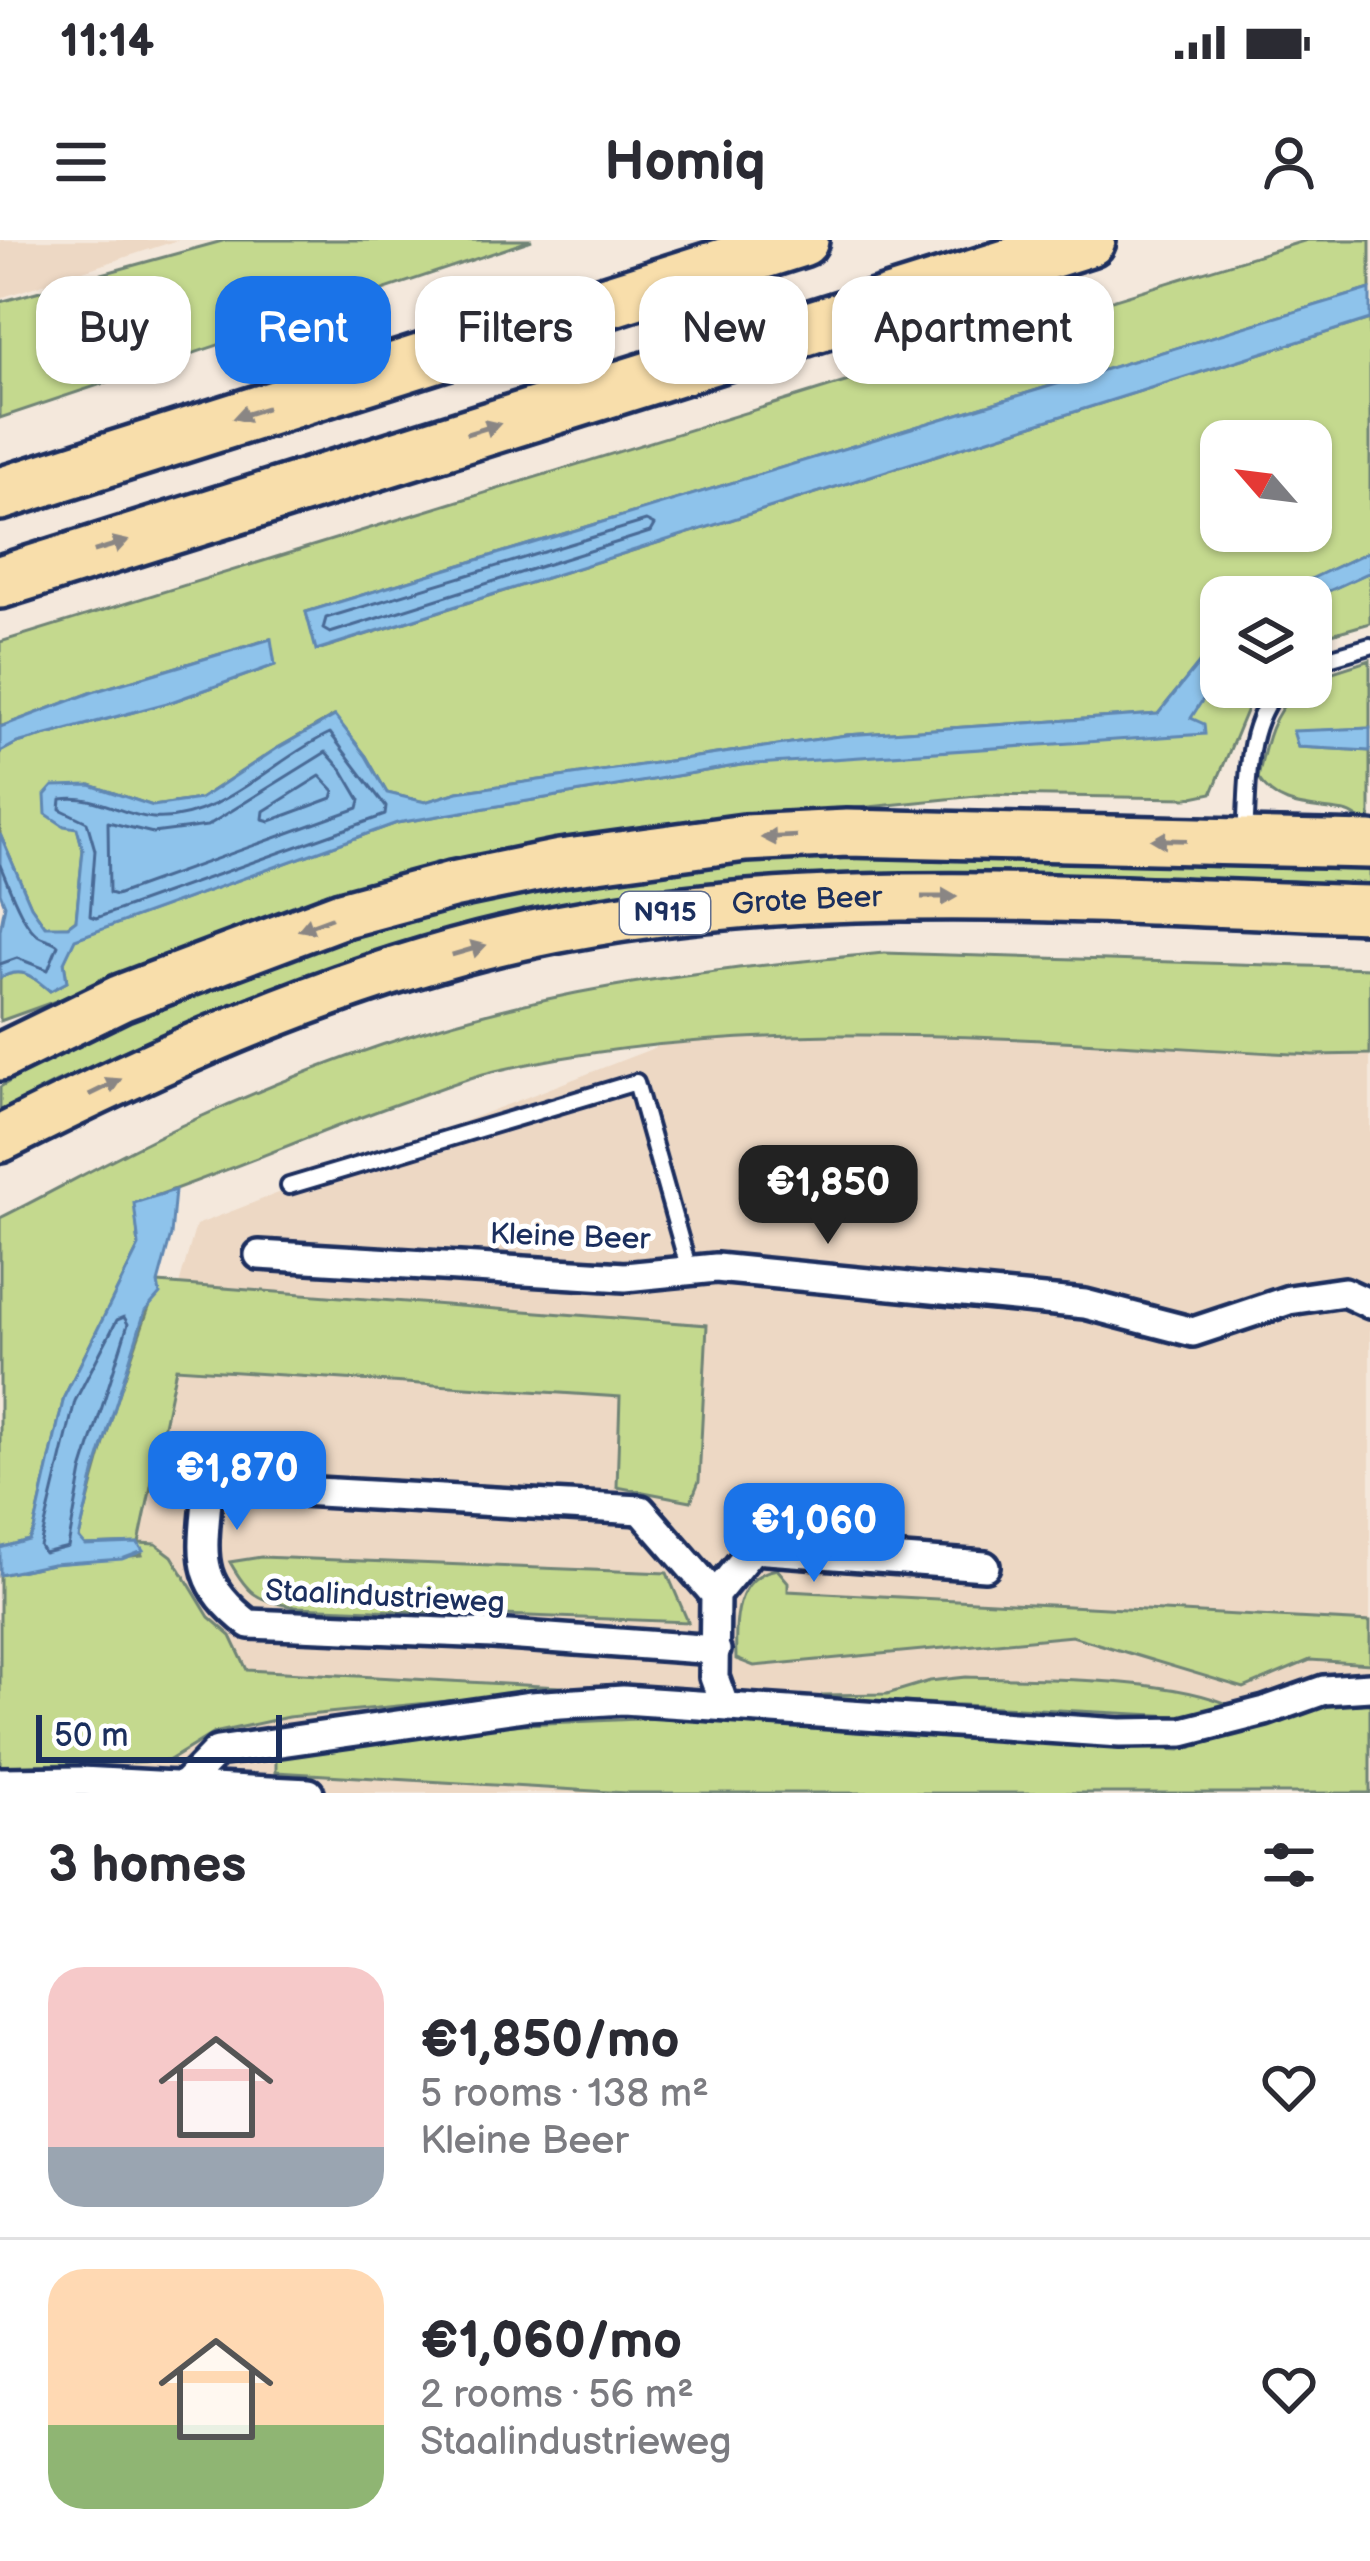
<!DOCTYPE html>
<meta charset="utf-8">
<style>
:root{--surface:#fff;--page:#f7f7f7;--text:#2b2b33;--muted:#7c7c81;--line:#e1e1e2;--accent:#1a73e8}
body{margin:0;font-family:"Balsamiq Sans",sans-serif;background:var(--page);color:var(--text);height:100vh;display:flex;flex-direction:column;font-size:45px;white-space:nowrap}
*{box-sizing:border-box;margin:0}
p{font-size:39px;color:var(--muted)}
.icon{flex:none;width:66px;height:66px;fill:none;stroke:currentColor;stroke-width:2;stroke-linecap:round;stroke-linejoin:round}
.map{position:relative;height:1553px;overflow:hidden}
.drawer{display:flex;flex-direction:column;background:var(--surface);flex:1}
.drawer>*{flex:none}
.guide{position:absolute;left:36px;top:36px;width:1299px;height:108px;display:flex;gap:24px}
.needle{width:78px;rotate:298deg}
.buttons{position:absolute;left:1200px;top:180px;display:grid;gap:24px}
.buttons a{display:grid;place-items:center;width:132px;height:132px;border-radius:24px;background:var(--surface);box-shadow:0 3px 9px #0004;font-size:60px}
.scale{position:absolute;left:36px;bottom:30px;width:246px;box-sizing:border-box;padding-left:12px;border:6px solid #1b2f5e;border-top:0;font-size:33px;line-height:42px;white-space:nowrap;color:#1b2f5e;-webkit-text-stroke:9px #fff;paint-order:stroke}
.price{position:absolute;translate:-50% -102px;padding:0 27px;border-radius:24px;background:var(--accent);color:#fff;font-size:39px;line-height:78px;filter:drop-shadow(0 3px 6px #0008)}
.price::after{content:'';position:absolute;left:50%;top:72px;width:36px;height:27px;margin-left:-18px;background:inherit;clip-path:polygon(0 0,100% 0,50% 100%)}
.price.selected{background:#222;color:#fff}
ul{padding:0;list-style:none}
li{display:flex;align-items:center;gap:36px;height:300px;padding:0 48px}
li+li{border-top:3px solid var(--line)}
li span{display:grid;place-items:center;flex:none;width:336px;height:240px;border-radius:36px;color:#555}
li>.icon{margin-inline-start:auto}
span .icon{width:144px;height:144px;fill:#fffc;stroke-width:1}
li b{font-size:51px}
h2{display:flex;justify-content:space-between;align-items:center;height:144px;padding:0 48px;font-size:51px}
.tag{padding:0 42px;border-radius:36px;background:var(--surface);box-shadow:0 3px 9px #0004;font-size:42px;line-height:108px}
.tag.selected{background:var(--accent);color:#fff}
.status{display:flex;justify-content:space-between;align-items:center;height:84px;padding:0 60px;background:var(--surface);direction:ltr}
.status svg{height:33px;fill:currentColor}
header{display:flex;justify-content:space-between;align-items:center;height:156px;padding:0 48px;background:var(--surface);font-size:54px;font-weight:800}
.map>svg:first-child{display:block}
</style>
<div class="status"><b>11:14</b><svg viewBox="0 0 49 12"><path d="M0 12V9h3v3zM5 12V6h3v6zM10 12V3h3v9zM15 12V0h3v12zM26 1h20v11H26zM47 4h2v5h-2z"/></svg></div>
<header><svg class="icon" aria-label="menu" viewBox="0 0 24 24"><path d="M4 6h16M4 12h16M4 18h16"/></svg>Homiq<svg class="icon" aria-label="person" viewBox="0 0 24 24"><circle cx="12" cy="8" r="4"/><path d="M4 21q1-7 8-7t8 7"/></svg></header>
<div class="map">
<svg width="1370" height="1553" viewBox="0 0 1370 1553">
<rect width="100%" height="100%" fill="#f4e8dc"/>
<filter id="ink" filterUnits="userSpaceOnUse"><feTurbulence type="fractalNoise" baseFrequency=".00833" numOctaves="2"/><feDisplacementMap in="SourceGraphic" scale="24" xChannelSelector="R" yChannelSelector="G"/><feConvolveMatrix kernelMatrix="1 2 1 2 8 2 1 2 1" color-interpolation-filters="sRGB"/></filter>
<g filter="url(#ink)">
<path fill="#edd8c4" d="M 0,0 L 178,0 L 0,58 Z
M 1370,777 L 1370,1553 L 35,1553 L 196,985 L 721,782 Z"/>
<path fill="#c4d98e" stroke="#708476" stroke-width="3" fill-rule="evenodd" d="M 226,0 L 532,0 L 0,178 L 0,62 Z
M 1307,0 L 1370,0 L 1370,49 L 306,372 L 317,410 L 1370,79 L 1370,311 L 1273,357 L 1221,357 L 1221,396 L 1158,474 L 846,495 L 458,552 L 425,562 L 387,553 L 366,516 L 334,476 L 276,509 L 200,559 L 153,566 L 90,545 L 77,587 L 83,610 L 76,680 L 68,686 L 46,687 L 31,666 L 0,594 L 0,512 L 17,503 L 171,462 L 275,425 L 270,399 L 93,452 L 0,487 L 0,402 ZM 1221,201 L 1311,201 L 1311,291 L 1221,291 Z
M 1370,332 L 1370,383 L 1311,400 L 1311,359 Z
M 1370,420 L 1370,488 L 1294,492 L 1298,507 L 1370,511 L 1370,584 C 1359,581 1355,574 1345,572 C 1310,566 1279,570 1258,538 C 1265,507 1270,476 1295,453 C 1305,444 1309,447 1317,437 Z
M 1221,431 L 1221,447 L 1256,447 L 1212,553 L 1188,558 L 986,555 L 732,581 L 92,748 L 0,781 L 0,738 C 23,726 32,736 50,751 L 67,742 L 64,721 L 74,699 L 397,583 L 741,525 L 1190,478 Z
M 839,610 L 1370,620 L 1370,645 L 1028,637 L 513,680 L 261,754 L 56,842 L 0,871 L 0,847 L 93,792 L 357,689 L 607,632 Z
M 884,713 L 1370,728 L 1370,814 L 1313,815 C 1041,802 763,770 495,831 C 465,838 437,850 408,860 C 316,892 227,933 135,963 L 139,1006 L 64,1157 L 34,1290 L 29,1300 L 0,1308 L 0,978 C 62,947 123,912 187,883 C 310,826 443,779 576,753 C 677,733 781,723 884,713 Z
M 158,1043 L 707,1085 L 699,1241 L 691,1261 L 617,1247 L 620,1157 L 176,1128 L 139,1303 L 156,1304 L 172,1316 L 209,1377 L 231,1396 L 247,1430 L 579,1448 L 288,1477 L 214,1493 L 168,1521 L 0,1526 L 0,1335 L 52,1324 L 142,1315 L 138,1303 L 84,1305 L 79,1298 C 99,1211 127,1126 158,1043 Z
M 261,1317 L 667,1333 L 688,1382 L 295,1367 C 257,1360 249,1356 230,1322 Z
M 777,1329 L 788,1342 L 788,1351 L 1370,1382 L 1370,1424 L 1310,1420 L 1244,1448 L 1072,1396 L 754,1426 L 736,1419 C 735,1383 734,1336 777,1329 Z
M 966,1437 C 1038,1439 1170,1437 1232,1466 L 1197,1477 L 823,1458 L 823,1455 L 887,1454 L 930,1441 Z
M 1319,1443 L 1370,1445 L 1370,1553 L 627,1553 L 276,1532 L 276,1510 L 524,1484 L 662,1478 L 1180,1510 Z"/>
<path fill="#8ec3eb" stroke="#6088b3" stroke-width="3" d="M 1370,49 L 1370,79 L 316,410 L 306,372 Z
M 1370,311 L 1370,332 L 1311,359 L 1273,357 Z
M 1221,396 L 1221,431 L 1191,478 L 1204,484 L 1205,494 L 741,525 L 397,583 L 75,699 L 64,722 L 67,742 L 50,751 C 32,736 23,726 0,738 L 0,690 L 5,665 L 0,653 L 0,594 L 31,666 L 45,686 L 68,686 L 76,680 L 83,610 L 77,588 L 64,586 L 46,574 L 45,555 L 53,546 L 90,545 L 153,566 L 200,559 L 276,509 L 335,476 L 366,516 L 387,553 L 425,562 L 458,552 L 846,495 L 1158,474 Z
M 271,399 L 275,425 L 171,462 L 17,503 L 0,512 L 0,487 L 93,452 Z
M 1370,488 L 1370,511 L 1298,507 L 1293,491 Z
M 175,950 L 171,995 L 158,1043 L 160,1054 L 145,1071 L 94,1234 L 79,1298 L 85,1305 L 138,1303 L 143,1311 L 122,1319 L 52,1324 L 0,1335 L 0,1308 L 29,1300 L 34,1290 L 64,1157 L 139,1006 L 134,963 Z"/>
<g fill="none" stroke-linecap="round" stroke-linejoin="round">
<path stroke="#496a96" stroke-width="3" d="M 646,281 L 654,285 L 650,292 L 330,393 L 323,389 L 326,378 Z
M 330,493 L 386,567 L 385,575 L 96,678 L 90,676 L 95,610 L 87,582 L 60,569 L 61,559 C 98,554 119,575 153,578 C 219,583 273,519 330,493 Z
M 326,512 L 343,531 L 360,560 L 358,568 L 116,655 L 109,653 L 108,582 L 153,593 L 207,586 Z
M 320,536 L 334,551 L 332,558 L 270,581 L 263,579 L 264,571 Z
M 0,625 C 8,643 23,689 41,697 C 47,700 53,700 58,705 L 48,730 L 17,718 L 0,724
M 124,1077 L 128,1084 L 82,1231 L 68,1307 L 44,1313 L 40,1306 L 75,1161 L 117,1080 Z"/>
<defs>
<path id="lane" d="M 1311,423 L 1370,406
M 1245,595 C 1249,543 1243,489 1279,447
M 289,946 L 636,842 L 689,1030"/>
<path id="street" d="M 259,1015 L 625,1037 L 716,1028 L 1085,1064 L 1193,1092 L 1289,1060 L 1344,1052 L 1370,1064
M 715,1355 L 641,1270 L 208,1246 C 204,1312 191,1340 249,1384 L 493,1394 L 716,1410
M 724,1465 L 714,1437 L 715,1355 L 753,1309 L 985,1326
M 0,1542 L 81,1541 L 309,1553
M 182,1547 L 217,1511 L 530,1466 L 623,1460 L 1120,1493 L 1183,1492 L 1265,1471 L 1324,1450 L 1370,1447"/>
<g id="primary">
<path d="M 0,817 L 121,758 L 341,675 L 452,645 L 560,623 L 745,598 L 847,593 L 1370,605"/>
<path id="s1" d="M 0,899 C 155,821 312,749 481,706 C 771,633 1074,660 1370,669"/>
</g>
<path id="highway" d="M 0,254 L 802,0
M 0,342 L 1089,0"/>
</defs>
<use href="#lane" stroke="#1b2f5e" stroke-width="22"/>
<use href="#street" stroke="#1b2f5e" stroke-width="36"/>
<use href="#primary" stroke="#1b2f5e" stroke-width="54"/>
<use href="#highway" stroke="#1b2f5e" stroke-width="60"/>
<use href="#lane" stroke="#fff" stroke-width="14"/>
<use href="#street" stroke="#fff" stroke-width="27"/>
<use href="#primary" stroke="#f8deab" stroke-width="45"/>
<use href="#highway" stroke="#f8deab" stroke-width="51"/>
</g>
<defs><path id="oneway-solid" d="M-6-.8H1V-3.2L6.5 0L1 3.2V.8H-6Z" transform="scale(3)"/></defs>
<g fill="#8a8684">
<use href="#oneway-solid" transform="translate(250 173) rotate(163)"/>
<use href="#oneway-solid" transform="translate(483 189) rotate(-17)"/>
<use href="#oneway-solid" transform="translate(111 306) rotate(-17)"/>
<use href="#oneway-solid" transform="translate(779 597) rotate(177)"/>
<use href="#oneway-solid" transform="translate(1169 600) rotate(-179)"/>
<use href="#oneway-solid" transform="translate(939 657)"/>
<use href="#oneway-solid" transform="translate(315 684) rotate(160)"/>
<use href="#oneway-solid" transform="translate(469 710) rotate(-16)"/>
<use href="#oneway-solid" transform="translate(105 847) rotate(-26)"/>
</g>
</g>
<g text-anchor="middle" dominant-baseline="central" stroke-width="10" stroke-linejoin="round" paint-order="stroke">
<rect fill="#fff" stroke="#5f6d8e" stroke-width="3" x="620" y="652" width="90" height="42" rx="9"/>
<g font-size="27" font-weight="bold" fill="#1b2f5e">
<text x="665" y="673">N915</text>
</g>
<g font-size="30" fill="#1b2f5e" stroke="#fff">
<text stroke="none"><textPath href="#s1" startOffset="849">Grote Beer</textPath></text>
<text transform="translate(570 997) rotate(2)">Kleine Beer</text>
<text transform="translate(385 1357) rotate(3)">Staalindustrieweg</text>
</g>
</g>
</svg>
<div class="buttons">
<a><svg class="needle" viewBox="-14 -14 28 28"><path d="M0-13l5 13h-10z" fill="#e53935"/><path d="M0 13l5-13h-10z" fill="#7c7c81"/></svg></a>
<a><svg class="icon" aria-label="layers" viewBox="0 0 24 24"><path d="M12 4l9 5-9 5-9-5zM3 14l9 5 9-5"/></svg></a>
</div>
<div class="scale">50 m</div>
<b class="price selected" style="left:828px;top:1007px">€1,850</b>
<b class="price" style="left:237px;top:1293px">€1,870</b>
<b class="price" style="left:814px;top:1345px">€1,060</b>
<div class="guide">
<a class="tag">Buy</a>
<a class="tag selected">Rent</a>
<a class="tag">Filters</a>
<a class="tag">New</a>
<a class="tag">Apartment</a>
</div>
</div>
<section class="drawer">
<h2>3 homes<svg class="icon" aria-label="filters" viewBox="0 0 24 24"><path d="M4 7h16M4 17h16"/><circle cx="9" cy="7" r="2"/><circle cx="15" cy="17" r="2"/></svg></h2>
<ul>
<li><span style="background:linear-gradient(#f6c9c9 75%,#9aa5b1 0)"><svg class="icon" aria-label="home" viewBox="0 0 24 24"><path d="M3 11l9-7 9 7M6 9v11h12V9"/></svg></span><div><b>€1,850/mo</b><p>5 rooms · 138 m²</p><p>Kleine Beer</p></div><svg class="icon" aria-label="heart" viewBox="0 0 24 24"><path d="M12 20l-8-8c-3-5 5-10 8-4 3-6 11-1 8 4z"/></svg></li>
<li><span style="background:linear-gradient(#ffd9b3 65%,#8fb573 0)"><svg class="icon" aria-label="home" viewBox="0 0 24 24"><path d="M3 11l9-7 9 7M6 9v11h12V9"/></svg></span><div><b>€1,060/mo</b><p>2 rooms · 56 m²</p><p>Staalindustrieweg</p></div><svg class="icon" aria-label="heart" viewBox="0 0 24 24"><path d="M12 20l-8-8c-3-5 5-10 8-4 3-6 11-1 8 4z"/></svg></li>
</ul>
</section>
